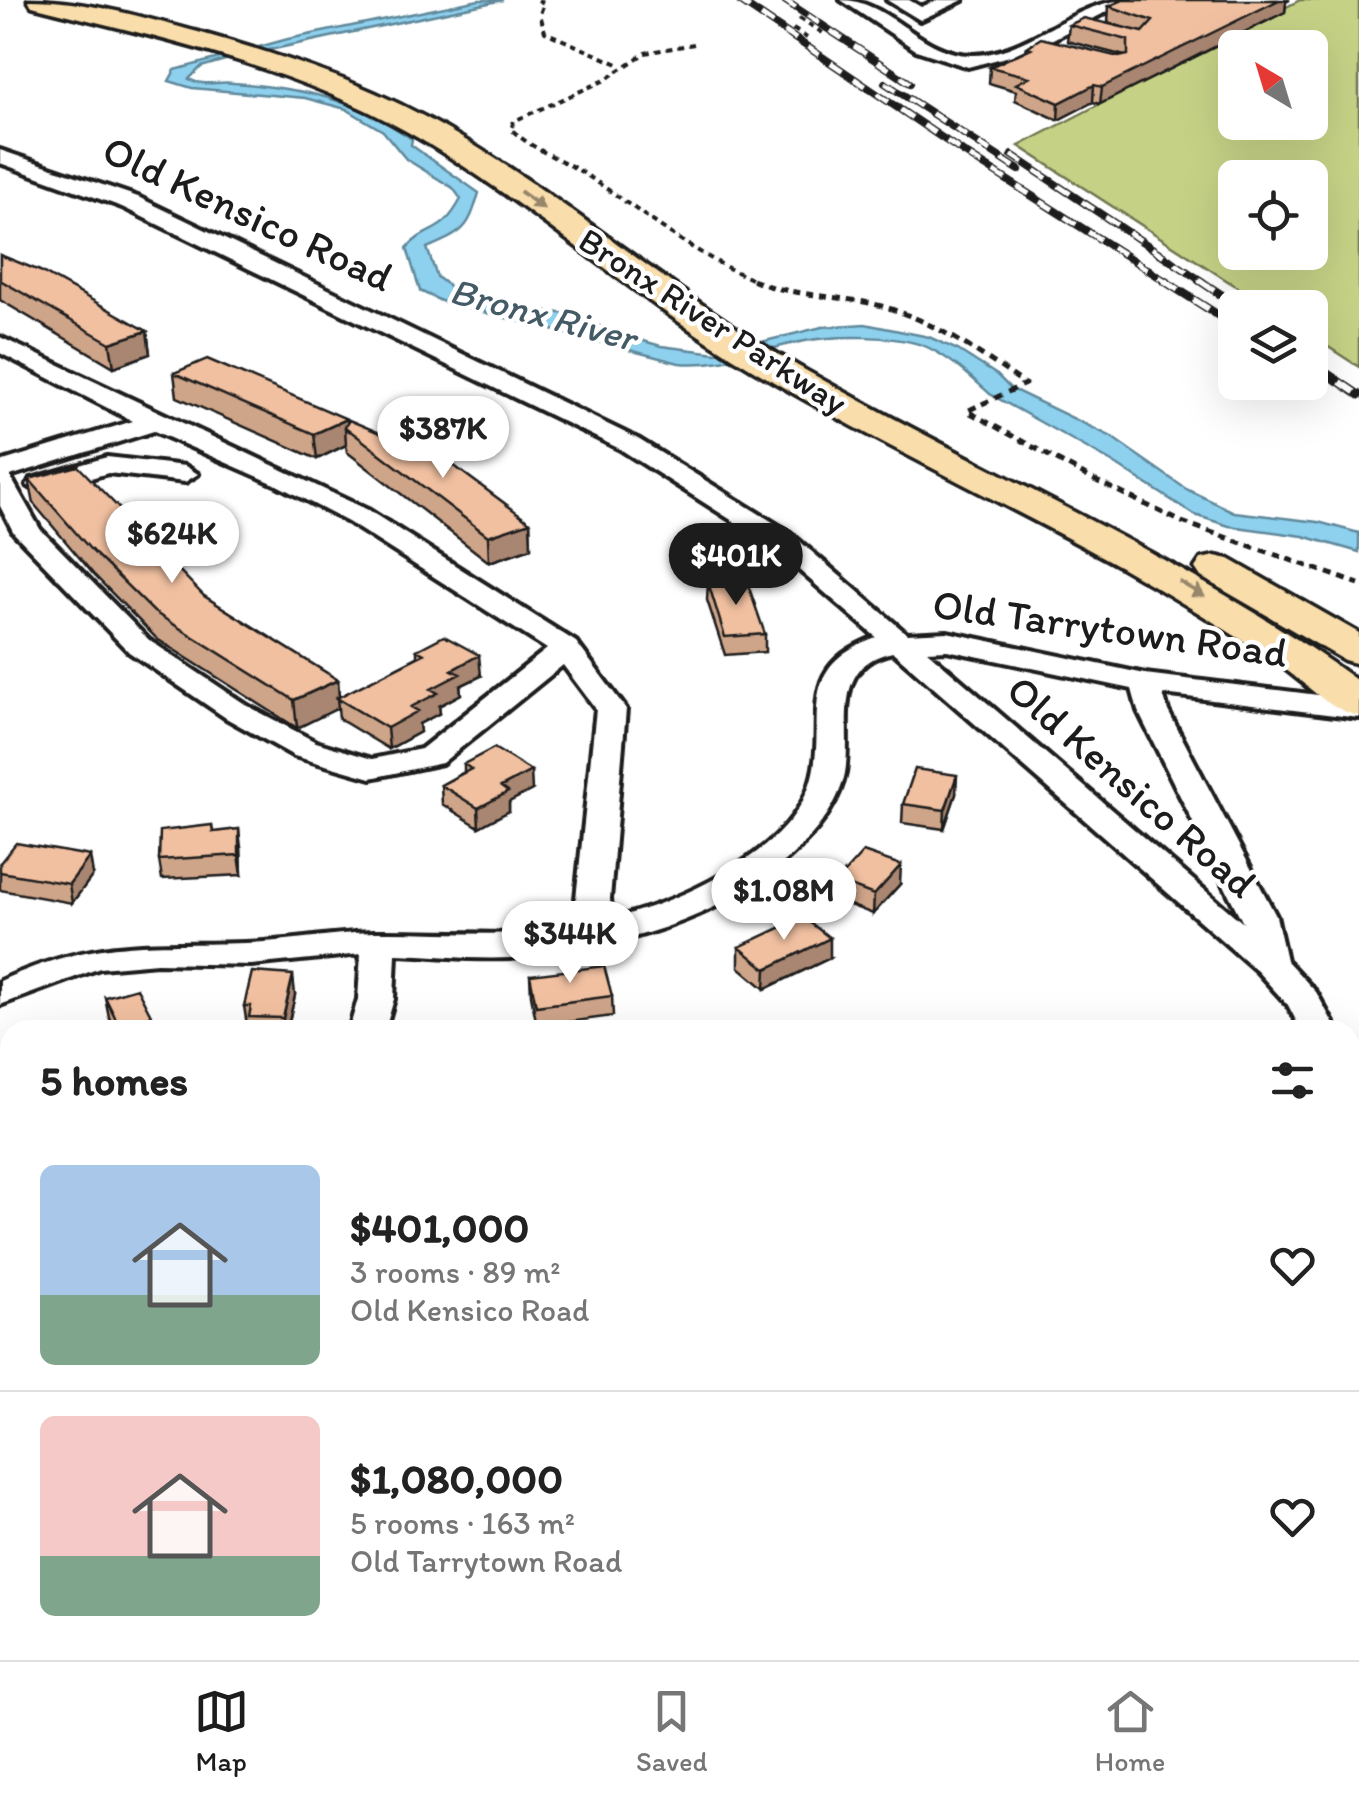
<!DOCTYPE html>
<meta charset="utf-8">
<style>
:root{--surface:#fff;--page:#f6f6f6;--text:#222;--muted:#767676;--line:#e0e0e0;--accent:#1c1c1c}
body{margin:0;font-family:Itim,sans-serif;background:var(--page);color:var(--text);height:100vh;display:flex;flex-direction:column;font-size:38px;white-space:nowrap}
*{box-sizing:border-box;margin:0}
p{font-size:32px;color:var(--muted)}
.icon{flex:none;width:55px;height:55px;fill:none;stroke:currentColor;stroke-width:2;stroke-linecap:round;stroke-linejoin:round}
.map{position:relative;flex:1;overflow:hidden}
.side{position:absolute;left:0px;top:1020px;width:1360px;height:640px;display:flex;flex-direction:column;background:var(--surface);border-radius:30px 30px 0 0;box-shadow:0 10px 40px #0002}
.side>*{flex:none}
.needle{width:65px;rotate:322deg}
.buttons{position:absolute;left:1218px;top:30px;display:grid;gap:20px}
.buttons a{display:grid;place-items:center;width:110px;height:110px;border-radius:15px;background:var(--surface);box-shadow:0 10px 40px #0002;font-size:50px}
.price{position:absolute;translate:-50% -85px;padding:0 22px;border-radius:35px;background:#fff;color:#222;font-size:32px;line-height:65px;filter:drop-shadow(0 2px 5px #0008)}
.price::after{content:'';position:absolute;left:50%;top:60px;width:30px;height:22px;margin-left:-15px;background:inherit;clip-path:polygon(0 0,100% 0,50% 100%)}
.price.on{background:var(--accent);color:#fff}
ul{padding:0;list-style:none}
li{display:flex;align-items:center;gap:30px;height:250px;padding:0 40px}
li+li{border-top:2px solid var(--line)}
li span{display:grid;place-items:center;flex:none;width:280px;height:200px;border-radius:15px;color:#555}
li>.icon{margin-inline-start:auto}
span .icon{width:120px;height:120px;fill:#fffc;stroke-width:1}
li b{font-size:42px}
h2{display:flex;justify-content:space-between;align-items:center;height:120px;padding:0 40px;font-size:42px}
.dock{display:flex;justify-content:space-around;align-items:center;height:140px;border-top:2px solid var(--line);background:var(--surface);font-size:28px;color:var(--muted)}
.dock a{display:grid;justify-items:center;gap:5px}
.dock .on{color:var(--accent)}
.map>svg:first-child{display:block}
</style>
<div class="map">
<svg width="1359" height="1660" viewBox="0 0 1359 1660">
<rect width="100%" height="100%" fill="#fff"/>
<filter id="ink" filterUnits="userSpaceOnUse"><feTurbulence type="fractalNoise" baseFrequency=".01" numOctaves="2"/><feDisplacementMap in="SourceGraphic" scale="20" xChannelSelector="R" yChannelSelector="G"/><feConvolveMatrix kernelMatrix="1 2 1 2 8 2 1 2 1" color-interpolation-filters="sRGB"/></filter>
<g filter="url(#ink)">
<path fill="#c5d286" stroke="#707751" stroke-width="2.5" fill-rule="evenodd" d="M 1300,0 L 1359,0 L 1359,367 L 1310,335 L 1310,308 L 1268,307 L 1019,146 ZM 1235,48 L 1310,48 L 1310,122 L 1235,122 ZM 1235,178 L 1310,178 L 1310,252 L 1235,252 Z"/>
<path fill="#8dd1ef" stroke="#60899b" stroke-width="2.5" d="M 479,0 L 503,0 L 232,58 L 201,67 L 189,79 C 203,87 218,81 234,83 C 307,89 351,98 412,139 L 411,145 L 479,193 C 468,230 464,232 427,248 L 437,277 L 453,289 L 483,293 L 512,307 L 576,315 L 612,332 L 661,346 L 716,353 L 822,327 L 865,324 L 929,337 L 958,350 L 997,375 L 1010,388 L 1110,436 L 1186,489 L 1234,512 L 1318,522 L 1359,533 L 1359,552 L 1303,536 L 1229,526 L 1195,515 L 1112,462 L 990,394 C 971,377 953,360 929,348 C 900,334 832,335 800,342 C 758,350 722,367 679,363 L 441,301 L 420,291 L 407,248 C 428,224 441,237 461,199 L 453,188 L 406,159 L 383,131 L 346,109 L 305,98 L 192,88 L 169,81 L 175,70 L 288,39 Z"/>
<g fill="none" stroke-linecap="round" stroke-linejoin="round">
<defs>
<path id="minor" d="M 841,0 C 889,0 922,56 973,55 C 1030,54 1074,0 1130,0 L 1029,51 L 968,67 L 916,50 Z
M 887,0 L 909,0 L 921,7 L 938,0 L 963,0 L 920,20 Z
M 0,150 L 138,197 L 638,439 L 789,532 L 907,634 L 947,632 L 1145,674 L 1359,700 L 1359,718 L 1163,694 L 1168,711 L 1276,916 L 1286,960 L 1316,992 L 1337,1030 L 1301,1030 L 1288,1005 L 1257,971 L 893,652 C 829,665 853,726 845,773 C 840,799 822,825 803,844 C 732,919 610,951 510,958 C 472,960 434,955 396,954 L 394,999 L 385,1030 L 349,1030 L 358,999 L 361,954 L 251,965 L 157,963 L 100,968 L 0,1005 L 0,981 C 98,937 143,946 245,943 C 288,942 331,933 374,932 C 444,931 510,939 579,927 L 576,899 L 596,709 L 563,665 L 442,763 L 371,778 L 294,756 L 226,718 L 129,652 L 14,533 L 0,506 L 0,462 L 133,421 L 0,353 L 0,337 L 368,510 L 576,642 L 626,709 L 610,899 L 612,919 C 677,902 780,858 807,792 C 834,727 785,670 876,637 L 769,544 L 620,449 L 122,207 L 0,163 ZM 154,431 L 275,484 L 348,522 L 547,649 L 421,749 L 372,759 L 316,742 L 248,706 L 149,640 L 40,529 L 10,476 ZM 947,650 L 1132,689 L 1138,711 L 1243,923 L 927,651 Z
M 107,457 L 185,466 L 198,474 L 185,482 L 108,473 L 40,493 L 27,485 L 31,479 Z
M 1350,1075 L 1359,1077 L 1359,1117 L 1350,1114 Z
M 10,1456 L 10,1496 L 0,1499 L 0,1459 Z
M 1086,1650 L 1134,1650 L 1138,1660 L 1091,1660 Z"/>
<path id="highway" d="M 28,0 C 86,0 142,17 198,32 C 276,54 354,79 425,117 C 557,188 668,291 798,366 C 985,473 1184,555 1359,682 L 1359,716 C 1328,709 1303,681 1277,663 C 1226,629 1174,597 1121,567 C 992,496 857,434 732,357 C 620,287 522,196 406,131 C 291,66 159,38 32,6 Z
M 1215,556 L 1229,559 L 1359,633 L 1359,664 L 1344,660 L 1201,577 L 1195,568 L 1201,559 Z"/>
</defs>
<use href="#minor" stroke="#1c1c1c" stroke-width="8"/>
<use href="#highway" stroke="#1c1c1c" stroke-width="7"/>
<path stroke="#1c1c1c" stroke-width="4" stroke-dasharray="6 5" stroke-linecap="butt" d="M 538,0 L 544,3 L 540,14 L 545,32 L 620,65
M 799,18 L 826,35
M 793,29 L 807,38
M 694,44 L 645,53 L 603,81 L 514,121 L 511,129 C 532,150 560,158 585,174 C 642,212 694,255 758,282"/>
<path stroke="#1c1c1c" stroke-width="5" stroke-dasharray="8 6" stroke-linecap="butt" d="M 752,280 C 791,296 833,295 874,304 C 930,318 978,352 1025,384 L 967,411 L 1088,477 L 1182,522 L 1359,584"/>
<use href="#minor" fill="#fff" fill-rule="evenodd"/>
<use href="#highway" fill="#f9ddab" fill-rule="evenodd"/>
<defs>
<path id="rail-far1" d="M 738,0 L 963,152 L 1167,282
M 784,0 L 910,83
M 885,83 L 1019,170
M 1012,155 L 1203,282"/>
<path id="rail" d="M 1163,280 L 1235,326
M 1199,280 L 1241,308
M 1310,362 L 1359,395"/>
</defs>
<use href="#rail-far1" stroke="#1c1c1c" stroke-width="8"/>
<use href="#rail" stroke="#1c1c1c" stroke-width="9"/>
<use href="#rail-far1" stroke="#fff" stroke-width="5" stroke-dasharray="14" stroke-linecap="butt"/>
<use href="#rail" stroke="#fff" stroke-width="6" stroke-dasharray="18" stroke-linecap="butt"/>
</g>
<path fill="#cfa58a" stroke="#1c1c1c" stroke-width="2.5" d="M 1286,2 L 1285,12 L 1100,104 L 1093,102 L 1058,120 L 1015,100 L 1016,91 L 989,83 L 990,67 L 1026,50 L 1027,47 L 1119,57 L 1125,56 L 1067,41 L 1069,25 L 1124,28 L 1108,22 L 1109,6 Z
M 0,255 L 147,331 L 150,354 L 114,367 L 0,300 Z
M 174,373 L 348,422 L 530,522 L 531,548 L 489,562 L 347,452 L 346,445 L 317,459 L 177,397 Z
M 29,479 L 204,596 L 338,680 L 339,697 L 417,657 L 417,650 L 481,676 L 460,686 L 461,694 L 439,706 L 440,713 L 419,724 L 420,732 L 389,749 L 339,719 L 338,708 L 297,728 L 157,639 L 94,575 L 34,504 Z
M 708,582 L 765,634 L 765,652 L 725,655 L 707,600 Z
M 464,764 L 532,790 L 509,802 L 509,811 L 479,827 L 442,804 L 441,785 L 464,772 Z
M 956,794 L 944,829 L 902,823 L 903,804 Z
M 241,848 L 242,875 L 162,879 L 159,860 Z
M 0,863 L 93,875 L 72,903 L 0,890 Z
M 837,881 L 900,884 L 873,914 L 836,900 Z
M 739,947 L 830,958 L 765,989 L 739,967 Z
M 530,975 L 612,996 L 613,1016 L 537,1026 L 531,995 Z
M 295,995 L 287,1030 L 250,1030 L 250,1025 L 247,1025 L 244,1006 Z
M 105,997 L 154,1030 L 115,1030 L 109,1017 Z
M 10,1051 L 10,1087 L 1,1083 L 0,1077 L 0,1061 Z
M 1359,1332 L 1359,1429 L 1351,1430 L 1350,1333 Z
M 10,1533 L 10,1613 L 0,1602 L 0,1535 Z"/>
<path fill="#a98671" stroke="#1c1c1c" stroke-width="2.5" d="M 1272,0 L 1290,0 L 1286,2 L 1285,12 L 1100,104 L 1102,87 Z
M 1094,85 L 1093,102 L 1058,120 L 1059,103 Z
M 147,331 L 150,354 L 114,367 L 110,343 Z
M 347,419 L 348,430 L 345,427 L 346,445 L 317,459 L 314,434 Z
M 530,522 L 531,548 L 489,562 L 488,536 Z
M 479,655 L 481,676 L 460,686 L 461,694 L 439,706 L 440,713 L 419,724 L 420,732 L 389,749 L 387,728 L 452,670 Z
M 338,680 L 339,700 L 337,698 L 338,708 L 297,728 L 294,700 Z
M 531,771 L 532,790 L 509,802 L 509,811 L 479,827 L 478,808 L 501,787 Z
M 957,775 L 956,794 L 944,829 L 945,810 Z
M 239,829 L 241,848 L 242,875 L 239,855 Z
M 90,856 L 93,875 L 72,903 L 69,884 Z
M 901,865 L 900,884 L 873,914 L 874,895 Z
M 830,938 L 830,958 L 765,989 L 766,969 Z
M 293,975 L 295,995 L 287,1030 L 284,1030 L 283,1018 Z
M 152,1017 L 154,1030 L 121,1030 L 120,1027 Z
M 10,1142 L 10,1165 L 0,1172 L 0,1149 Z
M 10,1351 L 10,1376 L 4,1381 L 0,1359 Z"/>
<path fill="#f1c0a1" stroke="#1c1c1c" stroke-width="2.5" d="M 1123,0 L 1279,0 L 1102,87 L 1094,85 L 1059,103 L 1016,84 L 1029,77 L 990,67 L 1031,48 L 1027,47 L 1041,38 L 1119,57 L 1128,55 L 1128,40 L 1069,25 L 1084,18 L 1143,32 L 1153,21 L 1109,6 Z
M 0,255 L 40,271 L 147,331 L 110,343 L 0,280 Z
M 207,359 L 347,419 L 314,434 L 174,373 Z
M 349,420 L 401,442 L 415,437 L 530,522 L 488,536 L 345,427 Z
M 78,466 L 204,596 L 338,680 L 294,700 L 154,612 L 90,549 L 29,479 Z
M 746,579 L 765,634 L 725,637 L 708,582 Z
M 444,636 L 479,655 L 452,670 L 460,674 L 431,689 L 438,693 L 411,707 L 418,711 L 387,728 L 337,698 L 424,654 L 417,650 Z
M 494,748 L 531,771 L 501,787 L 508,792 L 478,808 L 441,785 L 471,769 L 464,764 Z
M 915,769 L 957,775 L 945,810 L 903,804 Z
M 212,825 L 213,832 L 239,829 L 239,855 L 159,860 L 160,831 Z
M 16,843 L 90,856 L 69,884 L 0,872 L 0,863 Z
M 863,852 L 901,865 L 874,895 L 837,881 Z
M 803,917 L 830,938 L 766,969 L 739,947 Z
M 604,966 L 612,996 L 536,1006 L 530,975 Z
M 252,972 L 293,975 L 283,1018 L 249,1017 L 251,1006 L 244,1006 Z
M 137,988 L 152,1017 L 120,1027 L 105,997 Z
M 10,1051 L 10,1068 L 0,1064 L 0,1061 Z
M 0,1118 L 10,1125 L 10,1142 L 0,1149 Z
M 8,1283 L 10,1284 L 10,1351 L 0,1359 L 0,1290 Z
M 1359,1332 L 1359,1409 L 1355,1410 L 1350,1399 L 1350,1333 Z
M 7,1530 L 10,1533 L 10,1597 L 0,1587 L 0,1535 Z
M 974,1650 L 1023,1650 L 1029,1660 L 956,1660 L 954,1657 Z
M 1227,1650 L 1289,1650 L 1297,1660 L 1225,1660 L 1220,1653 Z"/>
<defs><path id="oneway-solid" d="M-6-.8H1V-3.2L6.5 0L1 3.2V.8H-6Z" transform="scale(2.5)"/></defs>
<g fill="#96866b">
<use href="#oneway-solid" transform="translate(532 200) rotate(36)"/>
<use href="#oneway-solid" transform="translate(1192 589) rotate(30)"/>
</g>
</g>
<g text-anchor="middle" dominant-baseline="central" stroke-width="9" stroke-linejoin="round" paint-order="stroke">
<g font-size="35" fill="#1c1c1c" stroke="#fff">
<text transform="translate(713 321) rotate(33)">Bronx River Parkway</text>
</g>
<g font-size="38" font-style="italic" fill="#445b66" stroke="#fff">
<text transform="translate(543 314) rotate(15)">Bronx River</text>
</g>
<g font-size="42" fill="#1c1c1c" stroke="#fff">
<text transform="translate(248 213) rotate(25)">Old Kensico Road</text>
<text transform="translate(1110 628) rotate(8)">Old Tarrytown Road</text>
<text transform="translate(1132 786) rotate(41)">Old Kensico Road</text>
</g>
</g>
</svg>
<div class="buttons">
<a><svg class="needle" viewBox="-14 -14 28 28"><path d="M0-13l5 13h-10z" fill="#e53935"/><path d="M0 13l5-13h-10z" fill="#767676"/></svg></a>
<a><svg class="icon" aria-label="locate" viewBox="0 0 24 24"><circle cx="12" cy="12" r="6"/><path d="M12 2v4M12 18v4M2 12h4M18 12h4"/></svg></a>
<a><svg class="icon" aria-label="layers" viewBox="0 0 24 24"><path d="M12 4l9 5-9 5-9-5zM3 14l9 5 9-5"/></svg></a>
</div>
<b class="price" style="left:443px;top:481px">$387K</b>
<b class="price" style="left:172px;top:586px">$624K</b>
<b class="price on" style="left:736px;top:608px">$401K</b>
<b class="price" style="left:784px;top:943px">$1.08M</b>
<b class="price" style="left:570px;top:986px">$344K</b>
<section class="side">
<h2>5 homes<svg class="icon" aria-label="filters" viewBox="0 0 24 24"><path d="M4 7h16M4 17h16"/><circle cx="9" cy="7" r="2"/><circle cx="15" cy="17" r="2"/></svg></h2>
<ul>
<li><span style="background:linear-gradient(#a9c7e8 65%,#7fa58c 0)"><svg class="icon" aria-label="home" viewBox="0 0 24 24"><path d="M3 11l9-7 9 7M6 9v11h12V9"/></svg></span><div><b>$401,000</b><p>3 rooms · 89 m²</p><p>Old Kensico Road</p></div><svg class="icon" aria-label="heart" viewBox="0 0 24 24"><path d="M12 20l-8-8c-3-5 5-10 8-4 3-6 11-1 8 4z"/></svg></li>
<li><span style="background:linear-gradient(#f6c9c9 70%,#7fa58c 0)"><svg class="icon" aria-label="home" viewBox="0 0 24 24"><path d="M3 11l9-7 9 7M6 9v11h12V9"/></svg></span><div><b>$1,080,000</b><p>5 rooms · 163 m²</p><p>Old Tarrytown Road</p></div><svg class="icon" aria-label="heart" viewBox="0 0 24 24"><path d="M12 20l-8-8c-3-5 5-10 8-4 3-6 11-1 8 4z"/></svg></li>
</ul>
</section>
</div>
<nav class="dock">
<a class="on"><svg class="icon" aria-label="map" viewBox="0 0 24 24"><path d="M3 6l6-2 6 2 6-2v14l-6 2-6-2-6 2zM9 4v14M15 6v14"/></svg>Map</a>
<a><svg class="icon" aria-label="saved" viewBox="0 0 24 24"><path d="M7 4h10v16l-5-4-5 4z"/></svg>Saved</a>
<a><svg class="icon" aria-label="home" viewBox="0 0 24 24"><path d="M3 11l9-7 9 7M6 9v11h12V9"/></svg>Home</a>
</nav>
